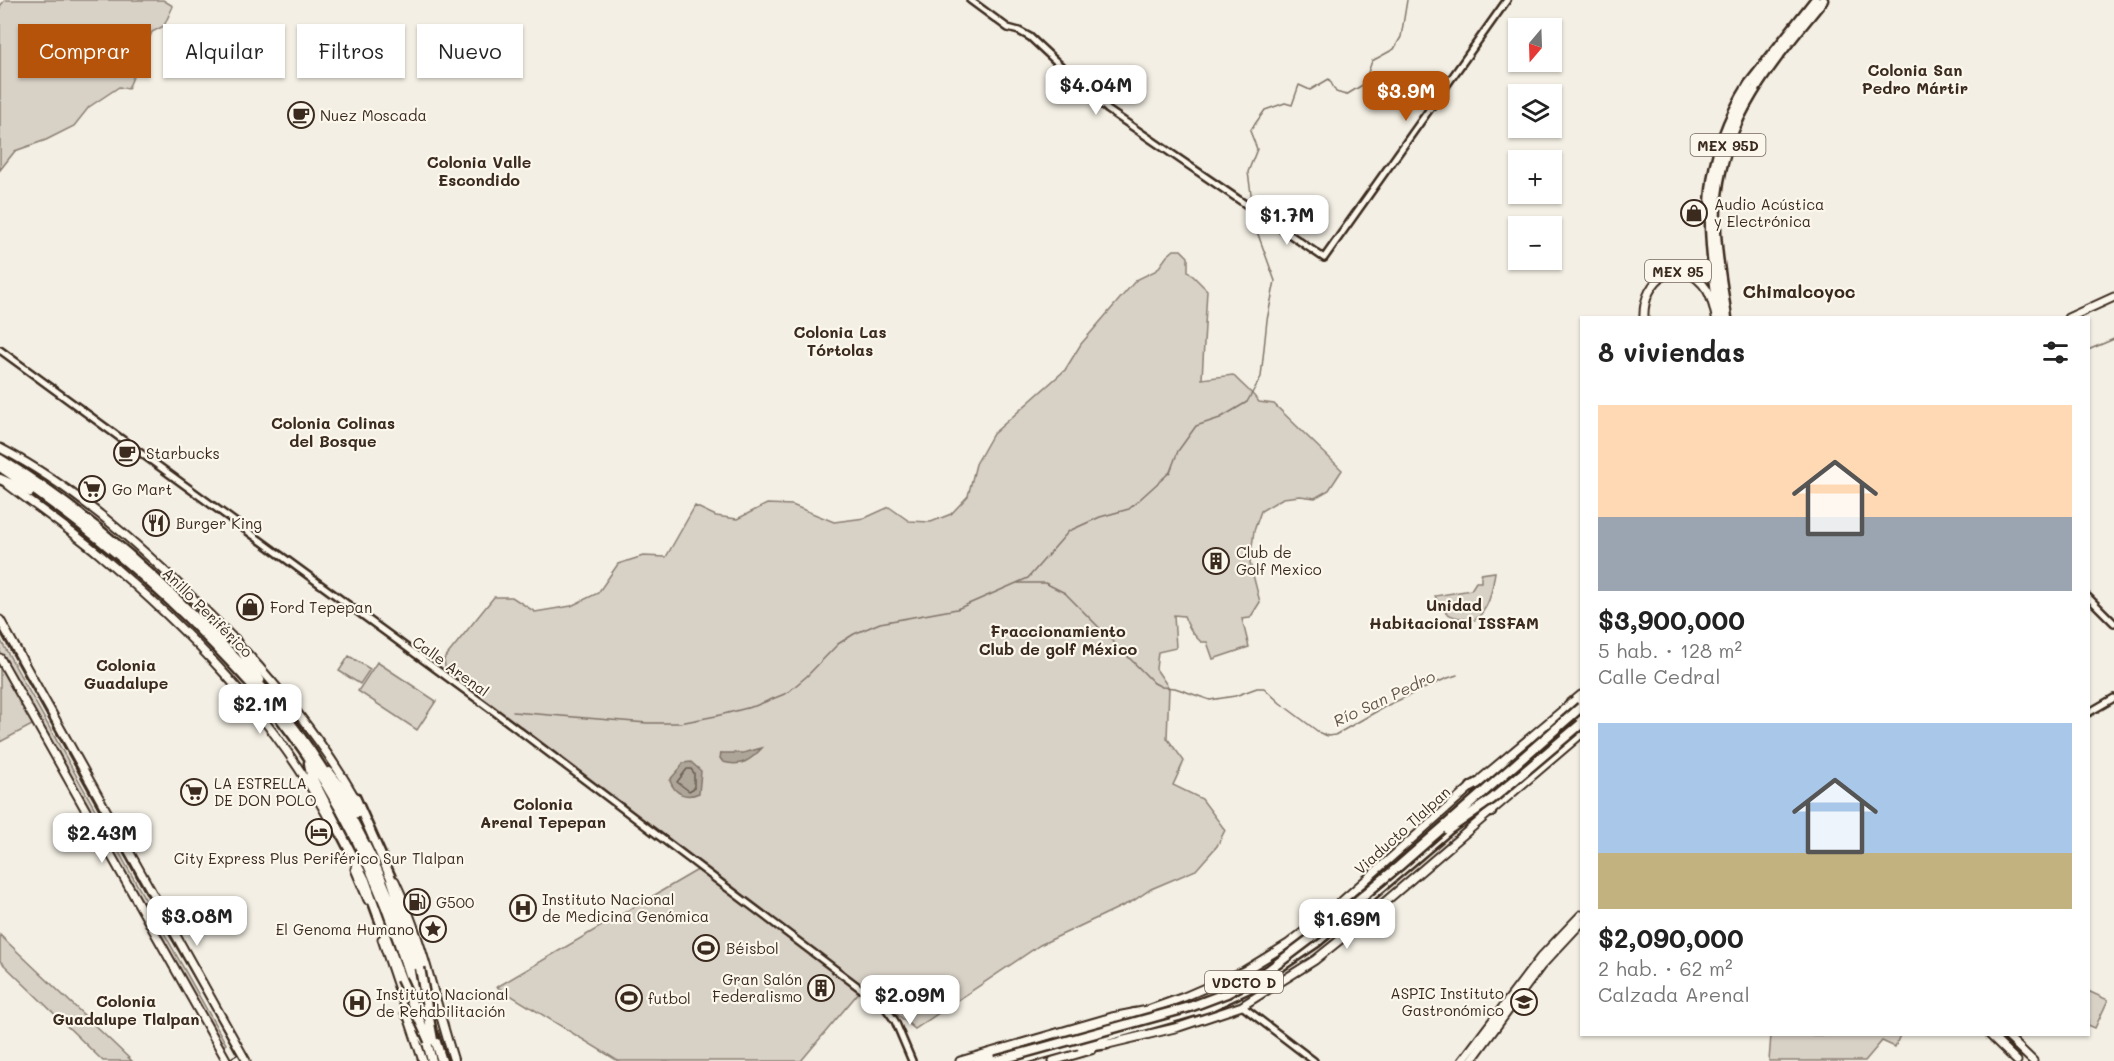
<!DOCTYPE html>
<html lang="es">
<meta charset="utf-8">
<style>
:root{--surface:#fff;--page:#f2f2f2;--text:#222;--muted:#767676;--accent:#b45309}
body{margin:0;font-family:Mali,sans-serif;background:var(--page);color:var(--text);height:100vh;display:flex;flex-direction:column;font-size:22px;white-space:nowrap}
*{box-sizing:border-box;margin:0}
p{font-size:20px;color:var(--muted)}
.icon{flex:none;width:33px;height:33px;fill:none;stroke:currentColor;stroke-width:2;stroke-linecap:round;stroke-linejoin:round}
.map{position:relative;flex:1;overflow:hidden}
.sheet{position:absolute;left:1580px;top:316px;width:510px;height:720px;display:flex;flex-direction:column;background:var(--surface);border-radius:0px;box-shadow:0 2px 4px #0004}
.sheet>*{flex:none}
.hud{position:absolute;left:18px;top:24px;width:570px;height:54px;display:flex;gap:12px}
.needle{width:39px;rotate:199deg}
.controls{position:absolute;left:1508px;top:18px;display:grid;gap:12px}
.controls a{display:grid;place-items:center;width:54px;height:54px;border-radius:0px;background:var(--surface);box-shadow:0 2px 4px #0004;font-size:30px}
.price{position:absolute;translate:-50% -51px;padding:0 14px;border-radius:12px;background:#fff;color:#222;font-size:20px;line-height:39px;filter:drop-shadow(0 2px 3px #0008)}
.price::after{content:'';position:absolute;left:50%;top:36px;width:18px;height:14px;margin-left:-9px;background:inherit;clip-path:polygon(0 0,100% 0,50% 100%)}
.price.on{background:var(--accent);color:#fff}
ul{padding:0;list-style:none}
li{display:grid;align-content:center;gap:12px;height:318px;padding:0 18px}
li span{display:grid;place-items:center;height:186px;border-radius:0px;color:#555}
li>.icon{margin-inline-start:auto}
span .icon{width:108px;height:108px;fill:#fffc;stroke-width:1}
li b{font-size:26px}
h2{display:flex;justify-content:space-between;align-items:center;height:72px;padding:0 18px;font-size:26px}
.chip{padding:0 21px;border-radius:0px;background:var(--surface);box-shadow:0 2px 4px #0004;font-size:21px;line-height:54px}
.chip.on{background:var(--accent);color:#fff}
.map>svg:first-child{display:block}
</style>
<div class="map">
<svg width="2114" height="1061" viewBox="0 0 2114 1061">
<rect width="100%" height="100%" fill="#f3efe4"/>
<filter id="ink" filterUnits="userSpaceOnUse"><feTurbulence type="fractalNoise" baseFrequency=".0167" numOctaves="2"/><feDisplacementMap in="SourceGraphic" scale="12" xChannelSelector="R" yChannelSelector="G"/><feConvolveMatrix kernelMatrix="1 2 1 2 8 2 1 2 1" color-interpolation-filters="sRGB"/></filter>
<g filter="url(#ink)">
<path fill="#d8d1c6" stroke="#8a7e72" stroke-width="1.5" d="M 5,0 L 163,0 L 173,6 L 164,26 L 152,32 L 128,89 L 119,87 L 89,107 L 74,126 L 46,140 L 15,151 L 0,170 L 0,6 Z
M 1174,250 L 1181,250 L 1188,257 L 1188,271 L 1207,290 L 1202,379 L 1233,375 C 1242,385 1251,391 1259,402 L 1274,404 L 1342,470 L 1329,490 L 1315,498 L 1300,496 L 1283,498 L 1261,511 L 1254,531 L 1250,563 L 1260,602 L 1250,618 L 1242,619 L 1249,647 L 1213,659 L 1207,642 L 1201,642 C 1192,634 1188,627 1184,616 L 1174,615 L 1176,648 L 1158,652 L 1156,669 L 1169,688 L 1167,738 L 1184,761 L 1173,785 L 1202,799 L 1225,830 L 1217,846 L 1196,870 L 1151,889 L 1133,901 L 1040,945 L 915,1029 L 882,1002 L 446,674 L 444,659 L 494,597 L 512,597 L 535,612 L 571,606 L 598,593 L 618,564 L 643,556 L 666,557 L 695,506 L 716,516 L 737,519 L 767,504 L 792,505 L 834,522 L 865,518 L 889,507 L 909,521 L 931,522 L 951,514 L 968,496 L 976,464 L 993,434 L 1065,370 L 1081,344 L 1136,280 L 1157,270 L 1167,256 Z
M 1495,572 C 1492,591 1490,608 1475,620 C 1453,618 1444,617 1435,596 L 1471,590 L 1476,582 L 1481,582 L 1481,574 Z
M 0,625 L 187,961 L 153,904 L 2,632 Z
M 0,639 L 226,1044 L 223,1046 L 199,1006 L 0,654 Z
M 349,656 L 370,669 L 360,684 L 339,671 Z
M 377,662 L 436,701 L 417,730 L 358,691 Z
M 0,663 L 34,724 L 0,742 Z
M 701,868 L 860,991 L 801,1061 L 618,1061 L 497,987 Z
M 0,935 L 132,1061 L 103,1061 L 0,961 Z
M 2088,991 L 2108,1000 L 2095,1028 L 2088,1025 Z
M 1771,1035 L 1900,1035 L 1895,1047 L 1882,1041 L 1865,1061 L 1769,1061 Z"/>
<path fill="#afa69a" stroke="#817468" stroke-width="1.5" d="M 762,748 C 750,761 741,767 723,762 L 720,758 L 721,753 L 743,753 Z
M 691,762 L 701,771 L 699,793 C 686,799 675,794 670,781 C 673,773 679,773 683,763 Z"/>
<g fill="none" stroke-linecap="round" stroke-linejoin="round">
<path stroke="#695c50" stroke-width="1.5" d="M 687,769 L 691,769 L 694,773 L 694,788 L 689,791 L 677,782 Z"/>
<path stroke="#817468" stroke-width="1.5" d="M 1253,208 L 1248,172 L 1257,149 L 1250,131 L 1265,110 L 1285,103 L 1292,105 L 1299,85 L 1310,90 L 1329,79 L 1336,92 L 1346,95 L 1364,84 L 1372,61 L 1394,49 L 1401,37 L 1407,0
M 2088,350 L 2114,339
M 1018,583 L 1045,583 L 1065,593 L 1154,683 L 1162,687 L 1175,688 L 1210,700 L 1235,696 L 1257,688 L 1264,688 L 1280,703 L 1320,733 L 1328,736 L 1335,735 L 1388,705 L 1445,679 L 1457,675
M 513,712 L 647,723 L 680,723 L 716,716 L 755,706 L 787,693 L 807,676 L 838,644 L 854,634 L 880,623 L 957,609 L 1028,578 L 1069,531 L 1100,517 L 1129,509 L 1170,472 L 1178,451 L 1196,426 L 1220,418 L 1247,402 L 1261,377 L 1267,320 L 1275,281 L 1255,226 L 1254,212"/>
<defs>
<path id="minor" d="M 970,0 L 1008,28 L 1019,31 L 1030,37 L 1108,110 L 1324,258 L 1507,0
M 0,350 L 492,710 L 885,1007 L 895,1021 L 912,1061
M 2088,597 L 2114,623
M 2088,713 L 2114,698
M 1242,1006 L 1314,1061"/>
<path id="major" d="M 1644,318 C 1642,279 1681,251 1707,290 C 1712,298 1714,308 1716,317
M 2068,318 L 2114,297
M 0,448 C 90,495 165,569 236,641
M 7,484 C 37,507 69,529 98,553 C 188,629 273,715 329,819
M 0,620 L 246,1061
M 245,651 C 286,696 327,748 357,801
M 0,658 L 227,1061
M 1482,778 L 1581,695
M 355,869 L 368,900
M 395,881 C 422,938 435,1001 454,1061
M 382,939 L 423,1061
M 1990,1035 L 2017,1061
M 2006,1035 L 2033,1061
M 1104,1045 L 1179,1027 L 1242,1006 L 1315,960 L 1351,931 L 1581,734
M 235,1061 L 240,1058 L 246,1061
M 960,1061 L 1112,1017 L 1148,1010 L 1184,997 L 1244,971 L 1288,944 L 1334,908 L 1473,785
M 1053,1061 L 1091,1050
M 1462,1061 L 1540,958 L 1581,915
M 1471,1061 L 1541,966 L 1581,923"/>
<path id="highway" d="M 1719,318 C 1708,227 1697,166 1749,84 L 1815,0
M 1727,318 C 1722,282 1714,245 1716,208 C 1721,119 1770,66 1823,0
M 0,459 C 70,502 132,554 190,612 C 216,638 242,663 265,691 C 304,737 337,788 364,842 C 389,890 406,943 422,995
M 0,467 C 68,511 129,561 187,617 C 215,645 242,673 268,703 C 342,792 391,902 420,1014
M 0,479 L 30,492
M 234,639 L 260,680
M 1571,703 L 1581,700
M 1536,741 L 1562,718
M 309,763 L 311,775 L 365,880 L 401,979
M 329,772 L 340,786 L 357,813
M 1471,787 L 1515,762
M 355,797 L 391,878 L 420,968
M 1476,806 L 1581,716
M 1491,812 L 1492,802 L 1497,796
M 406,1013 L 426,1042
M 433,1033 L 442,1061
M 425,1035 L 432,1061
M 1059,1040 L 1135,1013
M 1082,1048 L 1107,1044
M 978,1061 L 1021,1051
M 1018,1061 L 1179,1016 L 1209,1007 L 1247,989 L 1317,942 L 1453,826"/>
</defs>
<use href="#minor" stroke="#3b2a1e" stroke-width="10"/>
<use href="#major" stroke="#3b2a1e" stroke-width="11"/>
<use href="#highway" stroke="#3b2a1e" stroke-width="13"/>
<use href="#minor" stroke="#fbf7ec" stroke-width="5"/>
<use href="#major" stroke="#fbf7ec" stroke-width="7"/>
<use href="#highway" stroke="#fbf7ec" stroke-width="8"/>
<path stroke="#3b2a1e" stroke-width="1.5" d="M 0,632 L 160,919 L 242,1061"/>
<defs>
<path id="highway-bridge" d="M 1448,830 L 1492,799 L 1581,724
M 420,968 L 433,1040
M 401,979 L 429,1041
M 995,1061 L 1190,1007 L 1227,993 L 1269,970 L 1322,930 L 1399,866 L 1581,707"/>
</defs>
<use href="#highway-bridge" stroke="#3b2a1e" stroke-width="13" stroke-linecap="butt"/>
<use href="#highway-bridge" stroke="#fbf7ec" stroke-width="8"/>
</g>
</g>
<defs>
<symbol id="cafe-ring" viewBox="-11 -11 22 22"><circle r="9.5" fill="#fbf7ec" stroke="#3b2a1e" stroke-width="1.5"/><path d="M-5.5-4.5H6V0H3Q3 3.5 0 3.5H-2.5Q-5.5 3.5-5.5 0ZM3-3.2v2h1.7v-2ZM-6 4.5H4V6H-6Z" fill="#3b2a1e"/></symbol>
<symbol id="shop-ring" viewBox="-11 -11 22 22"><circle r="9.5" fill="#fbf7ec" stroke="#3b2a1e" stroke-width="1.5"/><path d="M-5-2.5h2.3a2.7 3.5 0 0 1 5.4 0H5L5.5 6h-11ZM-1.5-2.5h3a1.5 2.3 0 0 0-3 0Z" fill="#3b2a1e"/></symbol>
<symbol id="supermarket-ring" viewBox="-11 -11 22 22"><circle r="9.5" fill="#fbf7ec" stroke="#3b2a1e" stroke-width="1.5"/><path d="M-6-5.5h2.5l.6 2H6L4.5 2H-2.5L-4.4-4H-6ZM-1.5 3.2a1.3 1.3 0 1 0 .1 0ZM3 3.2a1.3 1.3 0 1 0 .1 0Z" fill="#3b2a1e"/></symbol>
<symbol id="restaurant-ring" viewBox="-11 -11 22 22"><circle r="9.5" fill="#fbf7ec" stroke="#3b2a1e" stroke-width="1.5"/><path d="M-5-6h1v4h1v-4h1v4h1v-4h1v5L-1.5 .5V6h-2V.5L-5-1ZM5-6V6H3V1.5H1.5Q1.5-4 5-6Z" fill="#3b2a1e"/></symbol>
<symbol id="building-ring" viewBox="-11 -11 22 22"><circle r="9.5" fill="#fbf7ec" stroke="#3b2a1e" stroke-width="1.5"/><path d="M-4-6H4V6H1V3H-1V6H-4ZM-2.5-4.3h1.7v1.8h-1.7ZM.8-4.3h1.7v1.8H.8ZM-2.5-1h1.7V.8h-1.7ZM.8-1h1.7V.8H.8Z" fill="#3b2a1e"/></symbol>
<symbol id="hotel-ring" viewBox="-11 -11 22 22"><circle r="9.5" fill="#fbf7ec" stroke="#3b2a1e" stroke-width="1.5"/><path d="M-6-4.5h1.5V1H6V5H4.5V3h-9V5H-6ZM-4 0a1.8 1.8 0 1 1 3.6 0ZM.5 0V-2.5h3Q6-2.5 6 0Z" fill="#3b2a1e"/></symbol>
<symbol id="fuel-ring" viewBox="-11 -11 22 22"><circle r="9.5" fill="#fbf7ec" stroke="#3b2a1e" stroke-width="1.5"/><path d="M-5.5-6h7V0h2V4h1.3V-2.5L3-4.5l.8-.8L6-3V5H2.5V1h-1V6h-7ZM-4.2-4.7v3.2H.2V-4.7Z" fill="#3b2a1e"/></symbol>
<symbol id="hospital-ring" viewBox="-11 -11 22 22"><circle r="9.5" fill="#fbf7ec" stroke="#3b2a1e" stroke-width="1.5"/><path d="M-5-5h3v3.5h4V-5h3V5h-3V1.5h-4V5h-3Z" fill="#3b2a1e"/></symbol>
<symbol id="sight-ring" viewBox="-11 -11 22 22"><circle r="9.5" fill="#fbf7ec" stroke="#3b2a1e" stroke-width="1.5"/><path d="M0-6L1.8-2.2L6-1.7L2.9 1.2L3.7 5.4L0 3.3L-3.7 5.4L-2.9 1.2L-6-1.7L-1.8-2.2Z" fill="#3b2a1e"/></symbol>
<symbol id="stadium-ring" viewBox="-11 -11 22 22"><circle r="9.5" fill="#fbf7ec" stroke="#3b2a1e" stroke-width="1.5"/><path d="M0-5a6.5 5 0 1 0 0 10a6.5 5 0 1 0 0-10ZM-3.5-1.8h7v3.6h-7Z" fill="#3b2a1e"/></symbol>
<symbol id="university-ring" viewBox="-11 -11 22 22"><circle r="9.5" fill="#fbf7ec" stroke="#3b2a1e" stroke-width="1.5"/><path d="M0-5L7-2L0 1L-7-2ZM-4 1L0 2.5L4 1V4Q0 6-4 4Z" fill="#3b2a1e"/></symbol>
</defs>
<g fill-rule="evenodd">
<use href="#cafe-ring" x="286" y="100" width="30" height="30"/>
<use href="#shop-ring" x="1679" y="198" width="30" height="30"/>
<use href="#cafe-ring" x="112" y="438" width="30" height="30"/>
<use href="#supermarket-ring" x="77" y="474" width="30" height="30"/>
<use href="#restaurant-ring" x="141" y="508" width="30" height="30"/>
<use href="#building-ring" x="1201" y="546" width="30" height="30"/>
<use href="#shop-ring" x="235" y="592" width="30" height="30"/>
<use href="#supermarket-ring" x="179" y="777" width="30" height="30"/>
<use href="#hotel-ring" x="304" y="817" width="30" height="30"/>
<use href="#fuel-ring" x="402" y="887" width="30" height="30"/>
<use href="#hospital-ring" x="508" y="893" width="30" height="30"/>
<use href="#sight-ring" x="418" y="914" width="30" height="30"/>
<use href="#stadium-ring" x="691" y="933" width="30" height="30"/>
<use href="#building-ring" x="806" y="973" width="30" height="30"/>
<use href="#stadium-ring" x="614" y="983" width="30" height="30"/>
<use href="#university-ring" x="1509" y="987" width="30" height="30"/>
<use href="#hospital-ring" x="342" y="988" width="30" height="30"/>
</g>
<g text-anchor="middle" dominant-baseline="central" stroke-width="4.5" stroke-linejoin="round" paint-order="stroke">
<g fill="#fbf7ec" stroke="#75685c" stroke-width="1.5">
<rect x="1690.5" y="134" width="75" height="22" rx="4.5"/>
<rect x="1645" y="260" width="66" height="22" rx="4.5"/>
<rect x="1205" y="971" width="78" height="22" rx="4.5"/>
</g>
<g font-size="14" font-weight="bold" fill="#3b2a1e">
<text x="1728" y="145">MEX 95D</text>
<text x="1678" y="271">MEX 95</text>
<text x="1244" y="982">VDCTO D</text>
</g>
<g font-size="15" fill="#3b2a1e" stroke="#fbf7ec" text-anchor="start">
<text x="320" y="115">Nuez Moscada</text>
<text x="1714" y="204">Audio Acústica<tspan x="1714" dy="17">y Electrónica</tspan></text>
<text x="146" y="453">Starbucks</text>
<text x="112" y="489">Go Mart</text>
<text x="176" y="523">Burger King</text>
<text x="1236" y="552">Club de<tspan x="1236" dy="17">Golf Mexico</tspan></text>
<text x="270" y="607">Ford Tepepan</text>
<text x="214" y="783">LA ESTRELLA<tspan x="214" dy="17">DE DON POLO</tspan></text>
<text x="319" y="858" text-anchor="middle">City Express Plus Periférico Sur Tlalpan</text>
<text x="542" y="899">Instituto Nacional<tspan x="542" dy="17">de Medicina Genómica</tspan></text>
<text x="436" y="902">G500</text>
<text x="414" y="929" text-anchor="end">El Genoma Humano</text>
<text x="726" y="948">Béisbol</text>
<text x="802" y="979" text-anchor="end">Gran Salón<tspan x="802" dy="17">Federalismo</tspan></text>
<text x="1504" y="993" text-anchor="end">ASPIC Instituto<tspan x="1504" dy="17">Gastronómico</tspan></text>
<text x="376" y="994">Instituto Nacional<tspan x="376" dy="17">de Rehabilitación</tspan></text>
<text x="648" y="998">futbol</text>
</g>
<g font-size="15" fill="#3b2a1e" stroke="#fbf7ec">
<text transform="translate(208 612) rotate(45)">Anillo Periférico</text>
<text transform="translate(451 666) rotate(36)">Calle Arenal</text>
<text transform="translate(1402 830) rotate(-42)">Viaducto Tlalpan</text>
</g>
<g font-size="16" font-weight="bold" fill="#3b2a1e" stroke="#fbf7ec">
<text x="1915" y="69">Colonia San<tspan x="1915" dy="18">Pedro Mártir</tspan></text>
<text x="479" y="161">Colonia Valle<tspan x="479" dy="18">Escondido</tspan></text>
<text x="840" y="331">Colonia Las<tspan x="840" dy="18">Tórtolas</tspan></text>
<text x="333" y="422">Colonia Colinas<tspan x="333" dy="18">del Bosque</tspan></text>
<text x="1454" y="604">Unidad<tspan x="1454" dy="18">Habitacional ISSFAM</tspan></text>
<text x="1058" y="630">Fraccionamiento<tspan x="1058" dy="18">Club de golf México</tspan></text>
<text x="126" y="664">Colonia<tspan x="126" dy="18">Guadalupe</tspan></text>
<text x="543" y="803">Colonia<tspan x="543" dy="18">Arenal Tepepan</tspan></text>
<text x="126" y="1000">Colonia<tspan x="126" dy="18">Guadalupe Tlalpan</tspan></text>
</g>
<g font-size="16" font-style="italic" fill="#645549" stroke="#fbf7ec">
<text transform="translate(1384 698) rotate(-25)">Río San Pedro</text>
</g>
<g font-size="18" font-weight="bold" fill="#3b2a1e" stroke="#fbf7ec">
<text x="1799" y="291">Chimalcoyoc</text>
</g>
</g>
</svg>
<div class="controls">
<a><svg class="needle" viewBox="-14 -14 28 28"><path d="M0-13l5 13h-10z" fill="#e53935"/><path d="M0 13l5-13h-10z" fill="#767676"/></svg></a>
<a><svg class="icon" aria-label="layers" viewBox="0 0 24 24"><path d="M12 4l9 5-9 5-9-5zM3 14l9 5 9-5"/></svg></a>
<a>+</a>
<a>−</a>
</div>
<b class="price" style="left:1096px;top:116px">$4.04M</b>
<b class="price on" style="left:1406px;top:122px">$3.9M</b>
<b class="price" style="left:1287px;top:246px">$1.7M</b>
<b class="price" style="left:260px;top:735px">$2.1M</b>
<b class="price" style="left:102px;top:864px">$2.43M</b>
<b class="price" style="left:197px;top:947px">$3.08M</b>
<b class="price" style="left:1347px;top:950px">$1.69M</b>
<b class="price" style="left:910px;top:1026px">$2.09M</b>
<div class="hud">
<a class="chip on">Comprar</a>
<a class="chip">Alquilar</a>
<a class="chip">Filtros</a>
<a class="chip">Nuevo</a>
</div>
<section class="sheet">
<h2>8 viviendas<svg class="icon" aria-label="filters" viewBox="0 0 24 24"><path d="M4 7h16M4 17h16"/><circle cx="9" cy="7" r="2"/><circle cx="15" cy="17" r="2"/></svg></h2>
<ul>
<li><span style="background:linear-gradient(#ffd9b3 60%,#9aa5b1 0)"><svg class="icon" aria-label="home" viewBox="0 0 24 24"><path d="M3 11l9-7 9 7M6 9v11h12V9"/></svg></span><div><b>$3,900,000</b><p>5 hab. · 128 m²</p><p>Calle Cedral</p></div></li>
<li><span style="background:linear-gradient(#a9c7e8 70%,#c2b280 0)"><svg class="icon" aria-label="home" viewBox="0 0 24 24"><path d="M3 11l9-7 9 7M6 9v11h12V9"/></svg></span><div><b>$2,090,000</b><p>2 hab. · 62 m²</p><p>Calzada Arenal</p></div></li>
</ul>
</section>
</div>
